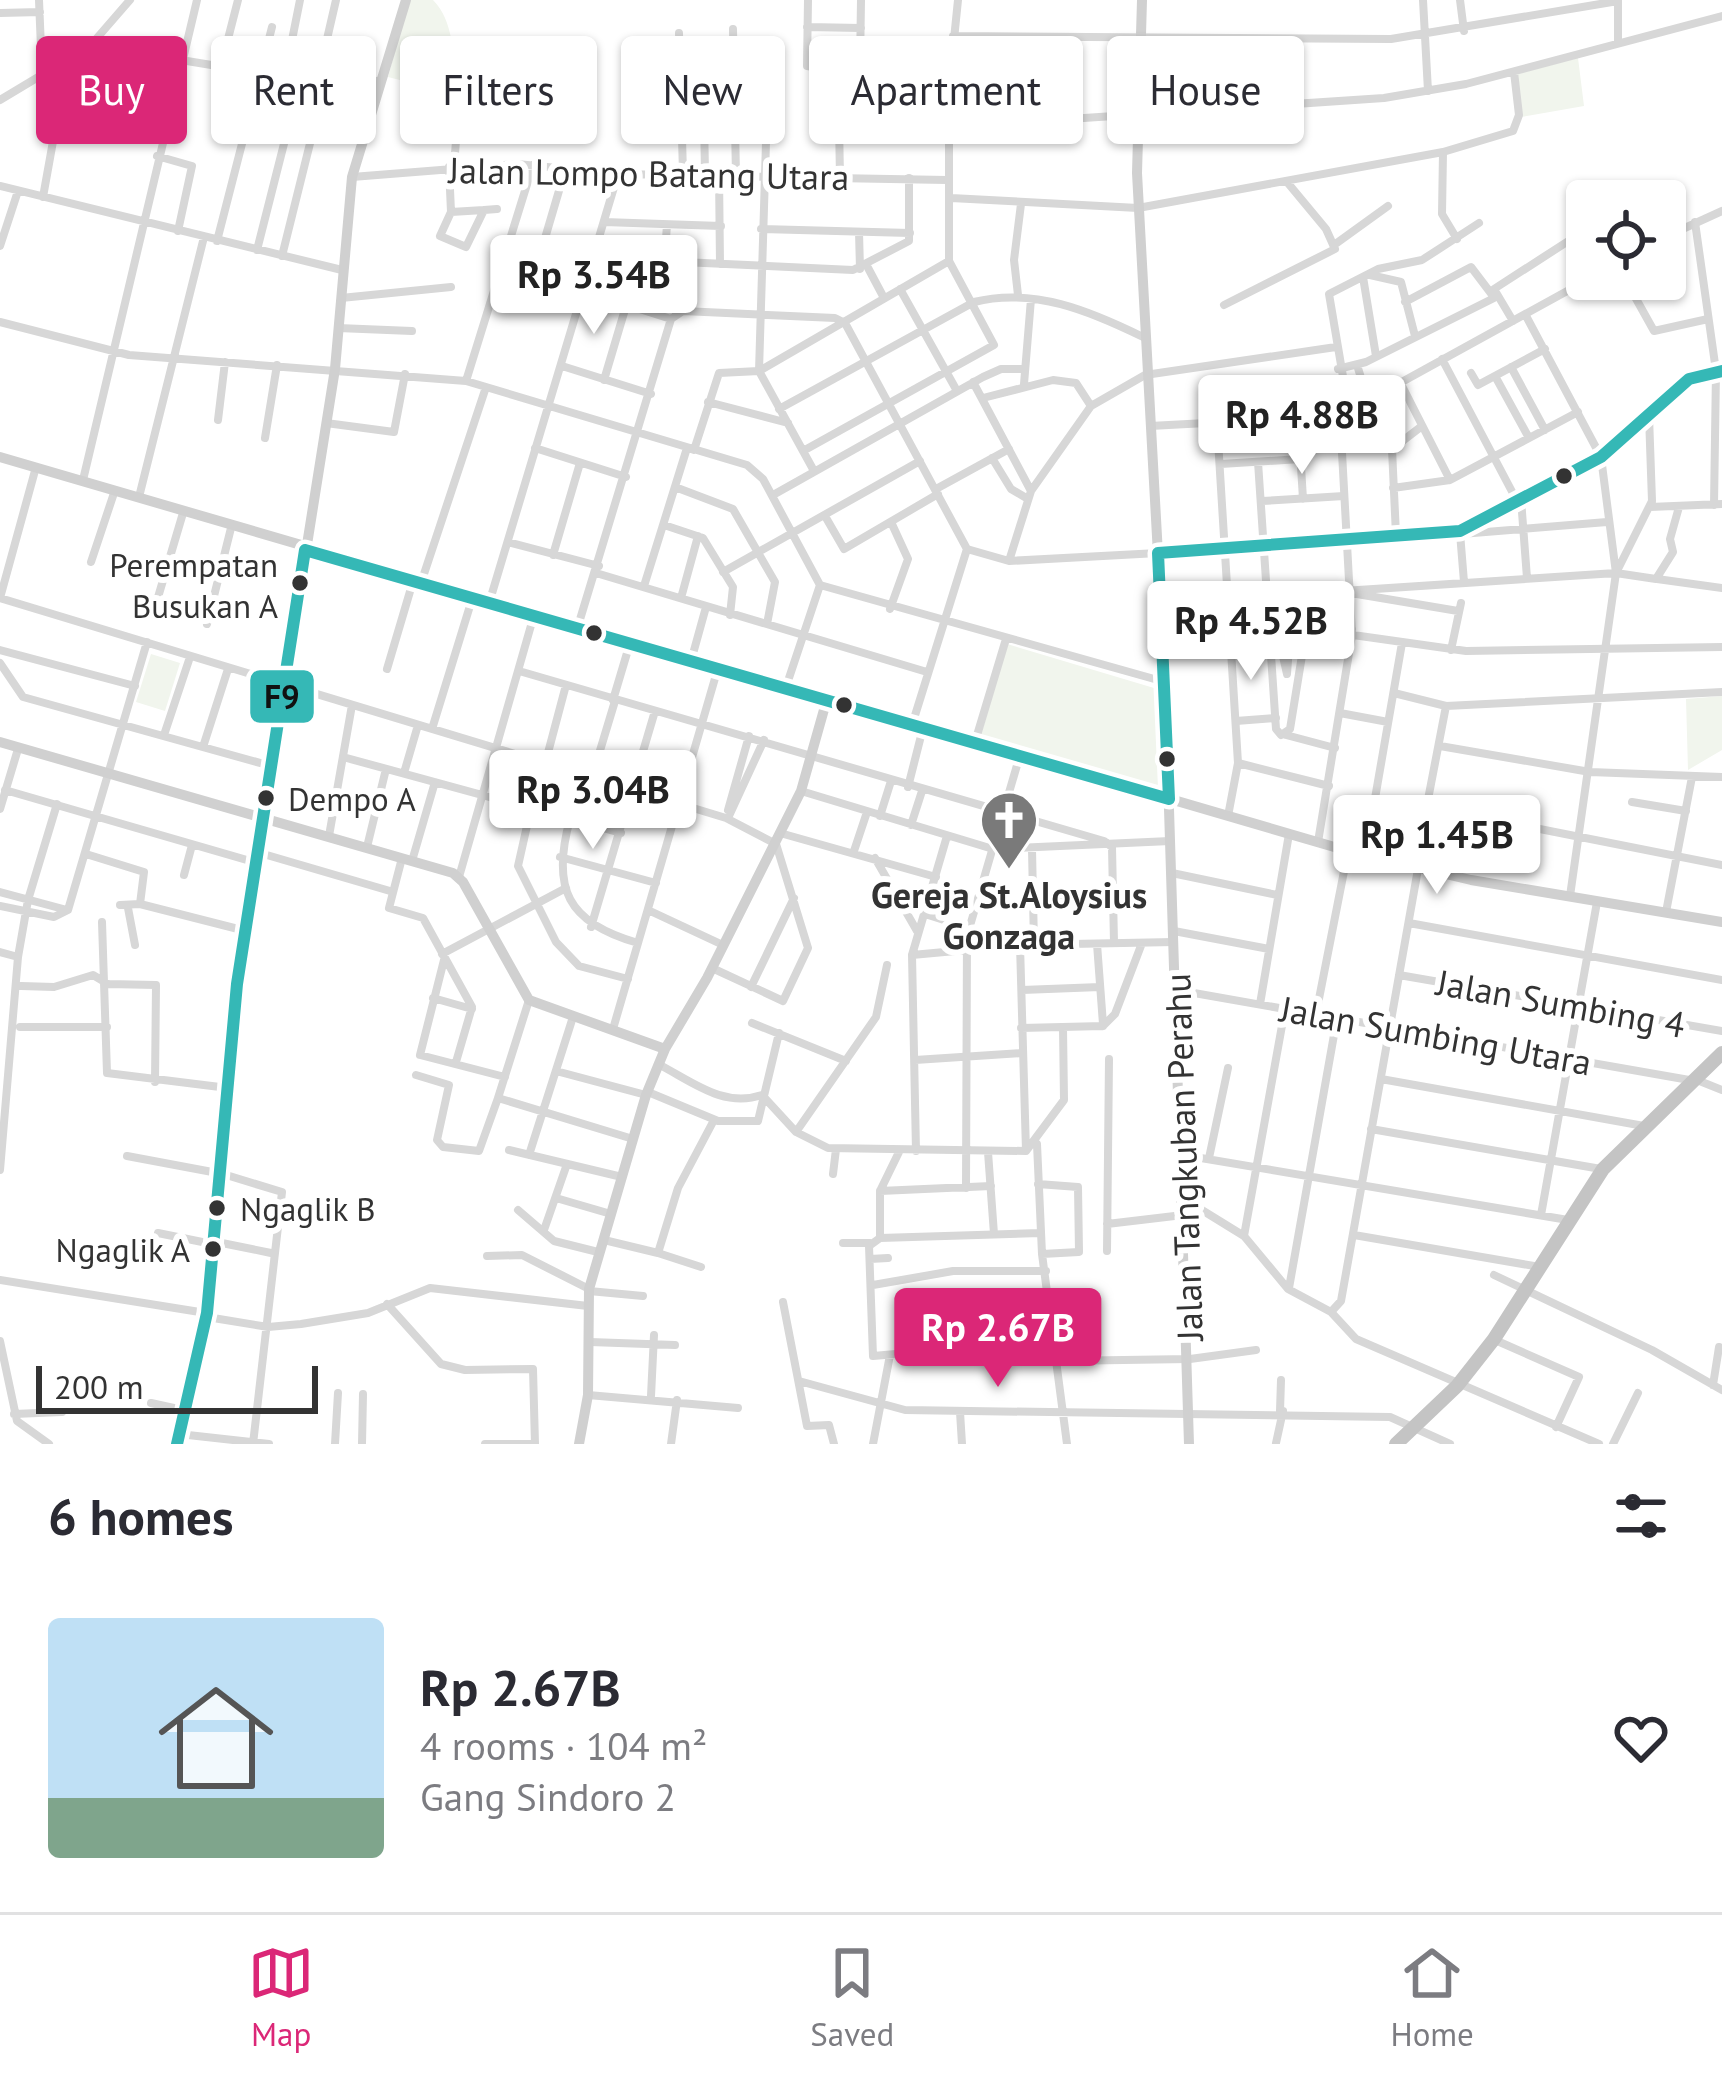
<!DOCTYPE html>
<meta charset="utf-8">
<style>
:root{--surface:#fff;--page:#f2f2f3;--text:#2b2b33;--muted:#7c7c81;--line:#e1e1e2;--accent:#db2777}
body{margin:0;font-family:"PT Sans",sans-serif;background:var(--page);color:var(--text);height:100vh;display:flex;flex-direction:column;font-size:45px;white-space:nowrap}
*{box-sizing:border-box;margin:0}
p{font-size:39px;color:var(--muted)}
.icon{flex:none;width:66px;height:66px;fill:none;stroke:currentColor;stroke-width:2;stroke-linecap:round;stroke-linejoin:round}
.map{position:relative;height:1444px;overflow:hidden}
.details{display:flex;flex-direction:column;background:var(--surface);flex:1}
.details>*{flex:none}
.hud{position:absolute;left:36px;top:36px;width:1650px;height:108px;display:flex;gap:24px}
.controls{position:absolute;left:1566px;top:180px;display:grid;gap:24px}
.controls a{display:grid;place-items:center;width:120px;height:120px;border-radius:12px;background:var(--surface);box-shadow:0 3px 9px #0004;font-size:60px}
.scale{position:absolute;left:36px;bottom:30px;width:282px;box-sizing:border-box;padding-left:12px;border:6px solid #333;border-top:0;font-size:33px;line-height:42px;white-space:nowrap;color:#333;-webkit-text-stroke:9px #fff;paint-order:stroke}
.price{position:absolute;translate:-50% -102px;padding:0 27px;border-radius:12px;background:#fff;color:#222;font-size:39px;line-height:78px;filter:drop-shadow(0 3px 6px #0008)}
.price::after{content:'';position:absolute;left:50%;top:72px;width:36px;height:27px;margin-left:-18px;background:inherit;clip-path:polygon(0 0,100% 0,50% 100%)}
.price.current{background:var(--accent);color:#fff}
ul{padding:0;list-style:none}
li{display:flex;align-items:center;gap:36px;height:300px;padding:0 48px}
li span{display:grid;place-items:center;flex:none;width:336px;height:240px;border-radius:12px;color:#555}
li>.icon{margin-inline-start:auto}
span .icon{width:144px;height:144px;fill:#fffc;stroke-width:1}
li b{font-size:51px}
h2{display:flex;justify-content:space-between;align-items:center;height:144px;padding:0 48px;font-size:51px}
.chip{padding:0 42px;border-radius:12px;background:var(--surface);box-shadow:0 3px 9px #0004;font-size:42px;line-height:108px}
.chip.current{background:var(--accent);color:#fff}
.menu{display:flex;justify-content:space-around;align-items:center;height:168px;border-top:3px solid var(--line);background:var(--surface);font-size:33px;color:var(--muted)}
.menu a{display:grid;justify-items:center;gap:6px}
.menu .current{color:var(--accent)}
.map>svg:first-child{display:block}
</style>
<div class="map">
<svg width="1722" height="1444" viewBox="0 0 1722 1444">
<rect width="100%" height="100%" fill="#fff"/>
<path fill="#f1f5ed" d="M 409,0 L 433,0 C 455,22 449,53 464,78 L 459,84 L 419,85 L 388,77 Z
M 1578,58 L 1584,106 L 1521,117 L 1516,74 Z
M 1007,644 L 1154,688 L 1161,793 L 980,739 Z
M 151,654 L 180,663 L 165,711 L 136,702 Z
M 1722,696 L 1722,750 L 1688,770 L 1686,699 Z"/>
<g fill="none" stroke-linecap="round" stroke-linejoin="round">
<path stroke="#d7d7d7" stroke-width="8" d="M 39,0 L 42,72
M 300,0 L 289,55 L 380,82
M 808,0 L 807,66 L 838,71 L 860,66 L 861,0
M 1423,0 L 1428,91
M 1460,0 L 1464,31
M 1618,0 L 1618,42
M 0,13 L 40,12
M 807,27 L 861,28
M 733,29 L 736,175
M 679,33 L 683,173
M 953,36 L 1391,39 L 1618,1
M 181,60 L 260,73
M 321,65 L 336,0
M 221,66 L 238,0
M 838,71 L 840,177
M 768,77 L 759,371 L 814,471
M 0,100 L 90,46 L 130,0
M 704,119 L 705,173
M 950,127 L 1384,98 L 1466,84 L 1722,16
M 1443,152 L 1442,214 L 1457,239
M 157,156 L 192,166 L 178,231
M 454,166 L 456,141 L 474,92 L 476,89 L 508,86 L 511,119 L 463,123
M 449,167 L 451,212 L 484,210 L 466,247 L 440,236 L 451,212
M 719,174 L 720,264
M 352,177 L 517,164 L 618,174 L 947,180
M 0,186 L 342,270
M 43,197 L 68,58
M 951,198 L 1138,208 L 1443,152 L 1513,131 L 1519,115 L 1514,72
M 1653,201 L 1667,199 L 1681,229
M 484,210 L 497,209
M 604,222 L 721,226
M 1695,222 L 1716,371 L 1714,505
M 761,229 L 910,233
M 859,232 L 860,269
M 1665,237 L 1722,211
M 217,241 L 272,27
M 1334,245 L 1388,206
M 0,246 L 18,191
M 257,250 L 305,61
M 282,256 L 329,67
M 595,258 L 853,270 L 909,241 L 909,178
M 664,265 L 667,225
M 674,265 L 676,314
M 867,266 L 884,298
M 1370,275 L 1401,282 L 1415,336
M 1363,277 L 1376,356
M 1625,279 L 1654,331 L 1708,319
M 900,289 L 957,391
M 586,292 L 671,319
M 1018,295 L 1014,260 L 1021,204
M 341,298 L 451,287
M 1405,302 L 1471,267 L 1493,296
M 1224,305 L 1335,249 L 1326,229 L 1287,182
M 525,306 L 566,167
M 1525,314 L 1601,457 L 1616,573 L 1570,896
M 671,319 L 683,311 L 835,318 L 845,323
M 1513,321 L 1494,289 L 1587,229
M 0,322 L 129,355 L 466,381 L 747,465 L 763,479 L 820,585
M 845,323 L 967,549
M 338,328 L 412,331
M 1442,359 L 1517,501
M 1357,365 L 1368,400
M 562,366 L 651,394
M 1511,367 L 1545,430
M 1338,369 L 1366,362 L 1494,298
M 1471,373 L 1478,385 L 1545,349
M 1495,376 L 1529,438
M 604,380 L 626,306
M 466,381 L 533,165
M 973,382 L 1031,491 L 1009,561
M 1400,382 L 1450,480
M 1024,384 L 1031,299
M 983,398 L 1053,380 L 1076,383 L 1091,406
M 708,402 L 788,423
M 779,409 L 974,302 C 1033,287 1090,311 1143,337
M 1349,412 L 1329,294 L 1378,269 L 1422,260 L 1479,223
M 1298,418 L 1303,499
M 218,420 L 225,362
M 326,423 L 394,432 L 405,374
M 1217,424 L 1238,763 L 1228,816
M 1150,426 L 1340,416 L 1589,279
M 265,438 L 277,365
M 535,448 L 626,477
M 694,450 L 719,373 L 759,371 L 949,261 L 949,88 L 958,0
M 803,451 L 994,345 L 949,261
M 992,458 L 1011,489 L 1028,499
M 1258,462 L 1276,729 L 1281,735 L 1290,729 L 1306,631
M 1221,464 L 1300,459
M 83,480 L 197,0
M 675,487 L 733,509 L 775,582 L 767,624
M 1393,488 L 1450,480 L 1578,412
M 936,489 L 1009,449
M 1031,491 L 1091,406 L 1145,375 L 1336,347
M 773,495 L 983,377 L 1001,369 L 1025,369
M 139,497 L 204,237
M 1521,499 L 1527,578
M 1262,501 L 1344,496
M 1650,507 L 1722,504
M 825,516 L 844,549 L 938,494
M 664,525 L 703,538 L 733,587 L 730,615
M 1460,533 L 1464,582
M 1461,534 L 1607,522
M 1396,535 L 1392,449 L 1422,426
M 508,542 L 599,566
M 967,549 L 1009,561 L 1158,553
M 553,555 L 580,463
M 91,562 L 115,490
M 723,572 L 920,461
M 596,573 L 927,672
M 1616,573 L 1652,501 L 1649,416
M 1657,579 L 1722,588
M 422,580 L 486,387
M 820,585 L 1165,682
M 644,586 L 687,448
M 1351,593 L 1458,611
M 1268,596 L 1616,573 L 1656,579 L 1673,552 L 1670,539 L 1679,507
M 0,598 L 726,818 L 776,844 L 808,948 L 783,1001 L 712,968
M 0,598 L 36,467
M 681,598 L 698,536
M 490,600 L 618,174
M 156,604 L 183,513
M 890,609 L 908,559 L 891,522
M 207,624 L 231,528
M 578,626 L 671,319
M 1278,634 L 1287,674 L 1290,633
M 1353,635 L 1466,651 L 1722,647
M 1162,640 L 1352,629
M 0,650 L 135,686
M 1451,650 L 1461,603
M 691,661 L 706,607
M 0,663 L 23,697 L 271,766
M 387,669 L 414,578
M 519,671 L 1104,841 L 1112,847 L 1114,943
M 786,687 L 820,585
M 1394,693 L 1446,706 L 1722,692
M 613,700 L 630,643
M 1340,713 L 1388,722
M 1236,721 L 1276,718
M 912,725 L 967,549
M 432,729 L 473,596
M 164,735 L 190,657
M 1286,735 L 1335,748
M 975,742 L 1006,639
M 1440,746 L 1590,772 L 1722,777
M 203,747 L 228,669
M 343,757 L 621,833
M 1238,763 L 1329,786
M 545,764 L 566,685
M 404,773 L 418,725
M 592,777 L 615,701
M 908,787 L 923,728
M 5,790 L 257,863
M 801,791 L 993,849 L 1170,841
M 1632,802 L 1686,811
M 1428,807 L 1722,865
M 531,808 L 518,866 L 556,942 L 579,966 L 628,979
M 0,809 L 18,749
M 728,810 L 749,736
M 880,816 L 891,781
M 728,818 L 764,740
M 570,819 C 551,888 567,923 638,943
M 911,825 L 922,791
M 780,833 L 936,877
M 329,836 L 352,705
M 1318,842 L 1352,635 L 1340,416
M 367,847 L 386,769
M 1032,849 L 1034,945
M 854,851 L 867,812
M 260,853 L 390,891
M 86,854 L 144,872 L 140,904
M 1365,856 L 1402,643
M 560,857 L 656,883
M 402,858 L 389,908 L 423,918 L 472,1007 L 456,1062
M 875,858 L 917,931
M 412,861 L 435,782
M 1415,867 L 1446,706
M 1172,873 L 1277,895
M 184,875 L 192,845
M 459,877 L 534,615
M 0,892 L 67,910
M 1035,896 L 1113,893
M 120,905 L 140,904 L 246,931
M 0,906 L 54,917 L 68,910 L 147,642
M 128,908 L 135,945
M 648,910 L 723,945
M 1666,912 L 1692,777
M 925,914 L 969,928
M 102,922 L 107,1073 L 228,1088
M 1409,923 L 1722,980
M 591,927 L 655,711
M 1174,931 L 1269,949
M 1097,944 L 1103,1024
M 1020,945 L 1026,1151
M 0,952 L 18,957
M 442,954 L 566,888
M 912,955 L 1020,945 L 1174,942
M 444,960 L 420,1055 L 505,1077
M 1399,975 L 1722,1031
M 21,986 L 54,987 L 93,975 L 108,984 L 156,985 L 155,1082
M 751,987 L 794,898
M 1022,990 L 1100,987
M 1177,990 L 1695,1081
M 433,998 L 472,1009
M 529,1000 L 498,1098 L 633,1139
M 1260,1004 L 1289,834
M 1316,1014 L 1348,851
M 752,1023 L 846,1061
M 1103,1026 L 1115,1014 L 1142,943
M 20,1027 L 107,1027
M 1021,1028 L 1103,1026
M 613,1029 L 718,668
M 915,1060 L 1022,1053
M 658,1064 C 693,1082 723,1108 762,1095 L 796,1132 L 828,1148 L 1026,1151 L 1064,1100 L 1063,1028
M 556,1071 L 646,1095
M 416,1075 L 449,1085 L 437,1140 L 443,1147 L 479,1151 L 498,1098
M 1381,1079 L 1644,1126
M 1697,1080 L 1722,1090
M 648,1092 L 718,1121 L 758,1121 L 779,1033
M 1371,1129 L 1601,1169
M 796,1132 L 876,1017 L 887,965
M 1037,1144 L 1042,1254 L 1067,1444
M 509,1150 L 622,1177
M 916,1151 L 912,955 L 947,836
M 988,1152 L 994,1234
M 529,1155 L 572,1020
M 1183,1155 L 1568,1220
M 127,1156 L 223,1174 L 282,1192 L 253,1444
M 1209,1158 L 1228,1068
M 0,1170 L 18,957 L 28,900 L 57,804
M 833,1174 L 836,1149
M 1038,1184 L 1078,1187 L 1079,1252 L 1042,1254
M 966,1188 L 967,936 L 1020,755
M 880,1191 L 991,1186
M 556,1198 L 611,1214
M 1184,1199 L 1244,1236 L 1288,1289 L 1331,1312 L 1356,1339 L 1599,1444
M 518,1210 L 554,1241 L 598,1252
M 1541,1215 L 1597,902
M 1107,1224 L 1183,1215
M 544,1230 L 567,1164
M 158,1233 L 217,1245
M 1354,1235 L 1540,1267
M 1244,1236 L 1285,1009
M 880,1238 L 869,1246 L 873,1356 L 1054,1340
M 880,1238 L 1040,1233
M 880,1238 L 880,1191 L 899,1152
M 604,1240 L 658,1253 L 678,1188 L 714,1120
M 217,1242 L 271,1253
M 843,1243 L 870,1243
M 1107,1251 L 1109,1059
M 658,1253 L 701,1267
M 487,1256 L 522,1255 L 589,1289
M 870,1259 L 888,1258
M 1494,1275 L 1652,1350 L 1722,1390
M 0,1280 L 206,1313
M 873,1285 L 953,1271 L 1046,1271
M 1289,1288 L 1337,1018
M 589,1291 L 643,1296
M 783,1302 L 807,1426 L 829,1425 L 834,1444
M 387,1304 L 441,1364 L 465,1370 L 533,1369 L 535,1444
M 994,1311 L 1051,1306
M 1331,1312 L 1341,1301 L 1418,869
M 207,1317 L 268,1327 L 301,1324 L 368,1313 L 430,1288 L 588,1306
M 1495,1340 L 1579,1377 L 1556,1427
M 0,1341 L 17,1421 L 49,1444
M 590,1342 L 675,1345
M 1057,1361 L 1190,1359 L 1256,1350
M 799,1381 L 905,1410 L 1390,1417 L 1450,1444
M 1713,1385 L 1719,1347
M 588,1395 L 738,1408
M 651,1396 L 654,1335
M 151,1403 L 183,1410
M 1280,1411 L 1281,1380
M 960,1412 L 962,1444
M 14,1414 L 62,1412
M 179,1434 L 269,1444
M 1276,1443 L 1283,1411
M 335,1444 L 338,1393
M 362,1444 L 363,1394
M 485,1444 L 534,1444
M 671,1444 L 677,1400
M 873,1444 L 890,1355
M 1613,1444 L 1638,1393"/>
<path stroke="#d0d0d0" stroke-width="10" d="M 1142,0 L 1137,173 L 1165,682 L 1189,1444
M 0,457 L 1348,851 L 1471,880 L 1722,922
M 1158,553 L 1460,531 L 1601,457 L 1689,379 L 1722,371
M 0,742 L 453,873 L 463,882 L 529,1000 L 665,1049
M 177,1444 L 217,1245 L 237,984 L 335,369 L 352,177 L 406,0
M 579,1444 L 588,1395 L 589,1289 L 646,1095 L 665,1049 L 707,978 L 801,791 L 827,699"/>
<path stroke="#c4c4c4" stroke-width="14" d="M 1396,1444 L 1457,1386 L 1494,1339 L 1603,1169 L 1722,1053"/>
<defs>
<path id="bus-1" d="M 177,1444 L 207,1313 L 237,984 L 305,550 L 1169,799 L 1158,553 L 1460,531 L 1601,457 L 1689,379 L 1722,371"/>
</defs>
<use href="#bus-1" stroke="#fff" stroke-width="21"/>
<use href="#bus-1" stroke="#35b8b6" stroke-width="12"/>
</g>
<defs>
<symbol id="church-pin" viewBox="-11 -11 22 30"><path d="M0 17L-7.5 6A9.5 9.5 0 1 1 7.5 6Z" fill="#7a7a7a" stroke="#fff"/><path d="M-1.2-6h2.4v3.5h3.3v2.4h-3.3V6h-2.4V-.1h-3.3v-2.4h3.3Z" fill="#fff"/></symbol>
</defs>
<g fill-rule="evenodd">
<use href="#church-pin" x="976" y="787" width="66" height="90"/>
</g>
<g fill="#333" stroke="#fff" stroke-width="4.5">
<circle cx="1564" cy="476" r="10"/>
<circle cx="300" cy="583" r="10"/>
<circle cx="594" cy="633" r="10"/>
<circle cx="844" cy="705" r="10"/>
<circle cx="1167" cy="759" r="10"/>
<circle cx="266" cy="798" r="10"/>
<circle cx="217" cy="1208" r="10"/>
<circle cx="213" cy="1249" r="10"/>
</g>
<g text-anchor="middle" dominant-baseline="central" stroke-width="12" stroke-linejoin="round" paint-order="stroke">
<g font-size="33" fill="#333" stroke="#fff" text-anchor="end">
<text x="278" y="564">Perempatan<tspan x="278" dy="41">Busukan A</tspan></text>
<text x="288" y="798" text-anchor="start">Dempo A</text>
<text x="240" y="1208" text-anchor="start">Ngaglik B</text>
<text x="190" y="1249">Ngaglik A</text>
</g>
<g font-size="36" fill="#333" stroke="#fff">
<text transform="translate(649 173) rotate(1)">Jalan Lompo Batang Utara</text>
<text transform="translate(1561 1003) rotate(10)">Jalan Sumbing 4</text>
<text transform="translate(1436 1035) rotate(10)">Jalan Sumbing Utara</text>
<text transform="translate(1183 1157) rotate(-92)">Jalan Tangkuban Perahu</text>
</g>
<g font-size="36" font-weight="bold" fill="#333" stroke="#fff">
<text x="1009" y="894">Gereja St.Aloysius<tspan x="1009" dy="41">Gonzaga</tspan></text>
</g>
</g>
<rect stroke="#fff" stroke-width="4.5" x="248" y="668" width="68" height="57" rx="12" fill="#35b8b6"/>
<g font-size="33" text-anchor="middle" font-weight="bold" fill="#111">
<text x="282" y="708">F9</text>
</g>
</svg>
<div class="controls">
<a><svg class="icon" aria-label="locate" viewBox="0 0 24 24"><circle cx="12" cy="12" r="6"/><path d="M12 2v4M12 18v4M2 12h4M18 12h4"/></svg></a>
</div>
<div class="scale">200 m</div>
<b class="price" style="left:594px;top:337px">Rp 3.54B</b>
<b class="price" style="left:1302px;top:477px">Rp 4.88B</b>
<b class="price" style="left:1251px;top:683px">Rp 4.52B</b>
<b class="price" style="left:593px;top:852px">Rp 3.04B</b>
<b class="price" style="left:1437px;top:897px">Rp 1.45B</b>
<b class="price current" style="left:998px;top:1390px">Rp 2.67B</b>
<div class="hud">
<a class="chip current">Buy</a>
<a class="chip">Rent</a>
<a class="chip">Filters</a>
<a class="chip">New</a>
<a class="chip">Apartment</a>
<a class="chip">House</a>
</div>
</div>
<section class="details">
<h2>6 homes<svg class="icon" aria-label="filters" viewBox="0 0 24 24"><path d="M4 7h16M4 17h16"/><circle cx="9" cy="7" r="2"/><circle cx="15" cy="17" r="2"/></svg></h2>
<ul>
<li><span style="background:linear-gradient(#bfe0f5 75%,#7fa58c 0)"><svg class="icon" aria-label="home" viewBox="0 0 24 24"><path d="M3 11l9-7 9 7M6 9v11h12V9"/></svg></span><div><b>Rp 2.67B</b><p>4 rooms · 104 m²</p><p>Gang Sindoro 2</p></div><svg class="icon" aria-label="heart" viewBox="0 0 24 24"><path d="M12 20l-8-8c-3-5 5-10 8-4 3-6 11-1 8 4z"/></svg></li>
</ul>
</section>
<nav class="menu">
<a class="current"><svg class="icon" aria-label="map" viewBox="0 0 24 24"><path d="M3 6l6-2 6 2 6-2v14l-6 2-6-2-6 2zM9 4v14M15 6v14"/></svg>Map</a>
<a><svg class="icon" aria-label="saved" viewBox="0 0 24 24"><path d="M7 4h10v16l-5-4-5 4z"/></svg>Saved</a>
<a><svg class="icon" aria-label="home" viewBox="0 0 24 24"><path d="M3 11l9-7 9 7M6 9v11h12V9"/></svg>Home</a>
</nav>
